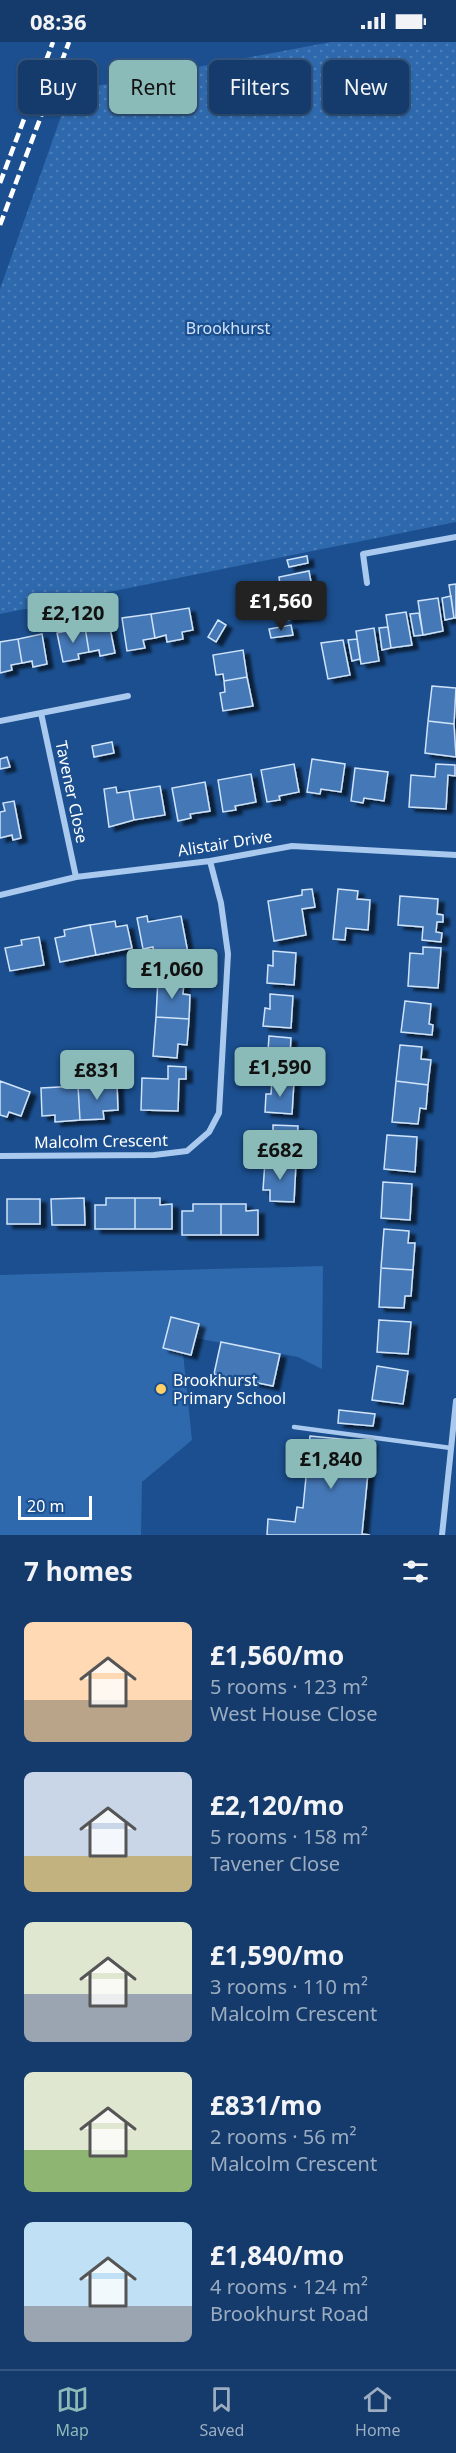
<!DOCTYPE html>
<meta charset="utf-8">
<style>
:root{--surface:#143b6b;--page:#214673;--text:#f1f3f6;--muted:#9dadc1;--line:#33557e;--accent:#8bbbb9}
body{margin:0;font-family:"Noto Sans",sans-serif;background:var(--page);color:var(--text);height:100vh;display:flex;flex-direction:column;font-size:22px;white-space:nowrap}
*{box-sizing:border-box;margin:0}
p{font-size:20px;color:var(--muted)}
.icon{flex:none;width:33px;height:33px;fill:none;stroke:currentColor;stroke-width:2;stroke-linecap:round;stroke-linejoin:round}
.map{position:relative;height:1493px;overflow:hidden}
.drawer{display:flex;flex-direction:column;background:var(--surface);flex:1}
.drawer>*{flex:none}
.hud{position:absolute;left:18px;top:18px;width:420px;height:54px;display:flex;gap:12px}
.scale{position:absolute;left:18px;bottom:15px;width:74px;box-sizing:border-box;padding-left:6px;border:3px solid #fff;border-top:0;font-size:16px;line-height:21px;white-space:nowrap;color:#fff;-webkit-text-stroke:4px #1b4f8f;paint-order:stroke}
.price{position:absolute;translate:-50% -51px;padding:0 14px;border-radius:6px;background:var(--accent);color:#111;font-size:20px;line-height:39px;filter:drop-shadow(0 2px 3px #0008)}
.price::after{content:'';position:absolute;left:50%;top:36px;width:18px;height:14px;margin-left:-9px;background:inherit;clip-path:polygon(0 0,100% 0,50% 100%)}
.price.active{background:#222;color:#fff}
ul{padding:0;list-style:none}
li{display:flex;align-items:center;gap:18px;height:150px;padding:0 24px}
li span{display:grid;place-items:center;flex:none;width:168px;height:120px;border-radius:9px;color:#555}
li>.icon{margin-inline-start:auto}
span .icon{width:72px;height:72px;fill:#fffc;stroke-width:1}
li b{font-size:26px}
h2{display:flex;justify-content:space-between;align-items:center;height:72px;padding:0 24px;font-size:26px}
.pill{padding:0 21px;border-radius:9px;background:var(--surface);box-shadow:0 2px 4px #0004,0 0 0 2px var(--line);font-size:21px;line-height:54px}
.pill.active{background:var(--accent);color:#111}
.status{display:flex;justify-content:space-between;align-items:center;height:42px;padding:0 30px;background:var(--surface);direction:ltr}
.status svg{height:16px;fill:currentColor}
.menu{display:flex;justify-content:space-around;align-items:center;height:84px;border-top:2px solid var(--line);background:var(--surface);font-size:16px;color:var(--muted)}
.menu a{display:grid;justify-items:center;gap:3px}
.menu .active{color:var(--accent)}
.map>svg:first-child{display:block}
</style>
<div class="status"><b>08:36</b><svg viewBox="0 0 49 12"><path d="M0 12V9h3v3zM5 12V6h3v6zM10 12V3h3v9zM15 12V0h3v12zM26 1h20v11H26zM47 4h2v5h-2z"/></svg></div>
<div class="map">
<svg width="456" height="1493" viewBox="0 0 456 1493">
<defs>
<pattern id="grass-dots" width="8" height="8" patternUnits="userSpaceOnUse" patternTransform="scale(1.5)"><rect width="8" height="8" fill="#2e69ad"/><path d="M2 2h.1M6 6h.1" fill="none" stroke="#4d80b9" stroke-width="1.8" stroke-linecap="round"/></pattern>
<filter id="shadow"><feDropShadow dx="6" dy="4" stdDeviation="1.5" flood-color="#0009"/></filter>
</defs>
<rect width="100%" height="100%" fill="#1b4f8f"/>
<path fill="url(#grass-dots)" d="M 331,0 L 456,0 L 456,480 L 0,572 L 0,247 L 70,49 Z"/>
<path fill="#2e69ad" d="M 323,1224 L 322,1327 L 298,1315 L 195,1296 L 198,1282 L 171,1276 L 163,1306 L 183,1311 L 192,1398 L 142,1440 L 141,1493 L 0,1493 L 0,1233 Z"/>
<path fill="#4478b7" stroke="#cfe3fa" stroke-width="1.5" filter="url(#shadow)" d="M 307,514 L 308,521 L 289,525 L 287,518 Z
M 309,529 L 313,551 L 282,557 L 279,535 Z
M 456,542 L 456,576 L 454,576 L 449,543 Z
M 313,551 L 317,573 L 287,578 L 282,557 Z
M 451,554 L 454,576 L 445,578 L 442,556 Z
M 438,556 L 443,589 L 423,593 L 418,559 Z
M 189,566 L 193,588 L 182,590 L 183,597 L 167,600 L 166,593 L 155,596 L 151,572 Z
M 406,570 L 412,603 L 391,606 L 386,573 Z
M 419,571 L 423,593 L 414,594 L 410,572 Z
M 151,572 L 155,596 L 143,598 L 145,606 L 127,609 L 122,576 Z
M 218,578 L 226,583 L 216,600 L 208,595 Z
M 109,581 L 115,611 L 100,614 L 99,608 L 89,610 L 85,585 Z
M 291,583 L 293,593 L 271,596 L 269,587 Z
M 85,585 L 89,610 L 78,612 L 79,617 L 63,620 L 57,591 Z
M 388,585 L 391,606 L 382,608 L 379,586 Z
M 374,586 L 379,619 L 361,622 L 356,589 Z
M 42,592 L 47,622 L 33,625 L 32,619 L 22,621 L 18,597 Z
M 18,597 L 22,621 L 11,623 L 12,628 L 0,631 L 0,600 Z
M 357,597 L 360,617 L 352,619 L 348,598 Z
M 343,598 L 350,633 L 328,637 L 321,601 Z
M 243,608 L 247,635 L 224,639 L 223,632 L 216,633 L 213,613 Z
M 247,635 L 253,664 L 223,669 L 220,651 L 225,650 L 224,639 Z
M 432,644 L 456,646 L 454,682 L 428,679 Z
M 428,679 L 454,682 L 456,715 L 425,711 Z
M 112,700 L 114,711 L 94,715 L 92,704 Z
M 7,715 L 10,725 L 0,727 L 0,717 Z
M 312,717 L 345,722 L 341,750 L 321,747 L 320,752 L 307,750 Z
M 294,722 L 299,750 L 279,754 L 280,758 L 267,760 L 261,728 Z
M 436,722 L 455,723 L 455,734 L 448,733 L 446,767 L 409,765 L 411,733 L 435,735 Z
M 355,726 L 388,730 L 384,759 L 364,756 L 363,761 L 351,759 Z
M 251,732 L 256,760 L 235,764 L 236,768 L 223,770 L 218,738 Z
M 205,740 L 210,769 L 190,772 L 191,776 L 178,779 L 172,746 Z
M 160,744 L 165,773 L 134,778 L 129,749 Z
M 116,745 L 117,751 L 129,749 L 134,778 L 109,785 L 104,747 Z
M 14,759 L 21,796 L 13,798 L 12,793 L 0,796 L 0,770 L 5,769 L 3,761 Z
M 312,847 L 315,865 L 302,867 L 306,893 L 274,899 L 268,859 L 302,853 L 302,848 Z
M 338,847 L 358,849 L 357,857 L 370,858 L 368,888 L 346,886 L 345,898 L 333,897 Z
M 400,854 L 438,857 L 437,872 L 443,873 L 443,880 L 437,880 L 436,890 L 442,891 L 441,900 L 422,898 L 423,885 L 398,883 Z
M 147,874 L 148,880 L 181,874 L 188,911 L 155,917 L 153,905 L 143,907 L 137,876 Z
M 115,879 L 116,885 L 127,883 L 132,906 L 96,913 L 90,883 Z
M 90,883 L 96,913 L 60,920 L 55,896 L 65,894 L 64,888 Z
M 39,895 L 44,923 L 10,929 L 5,906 L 22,903 L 21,898 Z
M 423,905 L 441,906 L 438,946 L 408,944 L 410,911 L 423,912 Z
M 273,909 L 296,911 L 294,943 L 267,941 L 268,923 L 273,924 Z
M 158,936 L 184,938 L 183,952 L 190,953 L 189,977 L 156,975 Z
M 270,952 L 293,954 L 291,986 L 263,984 L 265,966 L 270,967 Z
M 405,959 L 431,962 L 429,982 L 433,983 L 432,993 L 401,990 Z
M 156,975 L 189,977 L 187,1003 L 178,1002 L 177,1016 L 153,1014 Z
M 269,994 L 291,996 L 289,1028 L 262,1026 L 263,1008 L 268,1009 Z
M 400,1003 L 422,1005 L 421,1017 L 431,1018 L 428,1043 L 396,1039 Z
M 168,1024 L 186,1025 L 186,1037 L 179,1037 L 178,1069 L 141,1068 L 142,1036 L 168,1037 Z
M 272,1038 L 294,1039 L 292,1072 L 265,1070 L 266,1052 L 271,1052 Z
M 0,1039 L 30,1050 L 21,1074 L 9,1070 L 7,1075 L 0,1073 Z
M 396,1039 L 428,1043 L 426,1067 L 420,1066 L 418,1082 L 392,1080 Z
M 117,1042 L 118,1068 L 103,1069 L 104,1077 L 80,1078 L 78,1044 Z
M 78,1044 L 80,1078 L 55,1080 L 55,1073 L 42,1074 L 41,1046 Z
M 273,1083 L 298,1084 L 296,1121 L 265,1119 L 266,1094 L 273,1095 Z
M 387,1093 L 417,1095 L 415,1130 L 384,1127 Z
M 265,1119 L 296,1121 L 294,1160 L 270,1159 L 270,1148 L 263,1148 Z
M 383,1140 L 412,1142 L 410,1178 L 381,1176 Z
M 84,1156 L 85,1183 L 52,1183 L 51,1157 Z
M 106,1156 L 135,1156 L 135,1187 L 95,1187 L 95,1163 L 106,1163 Z
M 135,1156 L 160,1156 L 160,1163 L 172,1162 L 172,1187 L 135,1187 Z
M 7,1157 L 40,1157 L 40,1182 L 7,1182 Z
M 193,1162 L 221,1162 L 221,1193 L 182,1193 L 182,1169 L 193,1169 Z
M 221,1162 L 246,1162 L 246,1169 L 258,1168 L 258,1193 L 221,1193 Z
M 384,1187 L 409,1189 L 408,1201 L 415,1201 L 413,1228 L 381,1226 Z
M 381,1226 L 413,1228 L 411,1254 L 405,1254 L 404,1266 L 379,1265 Z
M 171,1275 L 199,1282 L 191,1313 L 163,1306 Z
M 379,1278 L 411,1280 L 408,1312 L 377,1310 Z
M 221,1300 L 280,1312 L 273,1344 L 214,1332 Z
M 377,1324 L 408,1329 L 403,1362 L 372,1358 Z
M 339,1368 L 375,1372 L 373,1384 L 338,1381 Z
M 310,1394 L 371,1400 L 362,1492 L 370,1493 L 267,1493 L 268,1477 L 295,1480 L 297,1465 L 303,1466 Z"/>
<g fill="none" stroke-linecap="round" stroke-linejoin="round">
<path stroke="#a9c9ee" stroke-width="4.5" d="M 294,1385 L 451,1406"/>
<path stroke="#a9c9ee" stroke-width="6" d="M 367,541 L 363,512 L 456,495
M 41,671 L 128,654
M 0,679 L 41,671 L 76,835
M 0,853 L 76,835 L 210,819 L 292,804 L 456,813
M 0,1114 L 154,1113 L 187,1109 L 209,1090 L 219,1071 L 228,912 L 221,861 L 210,819
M 442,1493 L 456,1359"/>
<path stroke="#fff" stroke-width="4.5" stroke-dasharray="10 4.5" stroke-linecap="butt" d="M 0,141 L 53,0
M 0,183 L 69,0"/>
</g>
<circle fill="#ffd166" stroke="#1b4f8f" stroke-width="2" cx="161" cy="1347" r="6"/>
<g text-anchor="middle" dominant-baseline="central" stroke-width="4.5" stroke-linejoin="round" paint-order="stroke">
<g font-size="16" fill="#cfe3fa" stroke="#1b4f8f">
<text x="228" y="286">Brookhurst</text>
</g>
<g font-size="16" fill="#fff" stroke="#1b4f8f">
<text transform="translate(72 750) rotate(78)">Tavener Close</text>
<text transform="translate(225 801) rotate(-9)">Alistair Drive</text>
<text transform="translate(101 1099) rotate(-1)">Malcolm Crescent</text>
</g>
<g font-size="16" fill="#fff" stroke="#1b4f8f" text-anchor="start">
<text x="173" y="1338">Brookhurst<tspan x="173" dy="18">Primary School</tspan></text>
</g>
</g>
</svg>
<div class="scale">20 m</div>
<b class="price active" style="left:281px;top:590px">£1,560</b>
<b class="price" style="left:73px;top:602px">£2,120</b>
<b class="price" style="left:172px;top:958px">£1,060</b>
<b class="price" style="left:280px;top:1056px">£1,590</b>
<b class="price" style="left:97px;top:1059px">£831</b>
<b class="price" style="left:280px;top:1139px">£682</b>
<b class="price" style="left:331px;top:1448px">£1,840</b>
<div class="hud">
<a class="pill">Buy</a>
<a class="pill active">Rent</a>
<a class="pill">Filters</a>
<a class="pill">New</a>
</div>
</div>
<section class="drawer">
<h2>7 homes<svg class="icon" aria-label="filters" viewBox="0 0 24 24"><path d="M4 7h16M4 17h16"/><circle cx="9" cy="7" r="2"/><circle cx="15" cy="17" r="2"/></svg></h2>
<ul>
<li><span style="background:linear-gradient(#ffd9b3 65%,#b9a48a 0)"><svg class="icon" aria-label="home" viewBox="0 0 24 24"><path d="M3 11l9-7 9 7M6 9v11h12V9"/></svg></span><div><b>£1,560/mo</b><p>5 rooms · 123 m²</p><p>West House Close</p></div></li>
<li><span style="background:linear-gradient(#c9d6e8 70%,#c2b280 0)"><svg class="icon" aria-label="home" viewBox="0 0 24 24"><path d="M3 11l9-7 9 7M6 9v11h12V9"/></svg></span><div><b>£2,120/mo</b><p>5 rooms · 158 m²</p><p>Tavener Close</p></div></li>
<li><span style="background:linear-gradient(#dfe7d0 60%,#9aa5b1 0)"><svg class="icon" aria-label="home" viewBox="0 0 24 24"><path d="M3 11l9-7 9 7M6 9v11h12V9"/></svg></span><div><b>£1,590/mo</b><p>3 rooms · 110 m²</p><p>Malcolm Crescent</p></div></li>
<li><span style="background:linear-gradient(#dfe7d0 65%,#8fb573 0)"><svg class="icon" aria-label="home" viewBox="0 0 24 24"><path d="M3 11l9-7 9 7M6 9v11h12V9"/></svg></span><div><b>£831/mo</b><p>2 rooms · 56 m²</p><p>Malcolm Crescent</p></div></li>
<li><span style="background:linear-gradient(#bfe0f5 70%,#9aa5b1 0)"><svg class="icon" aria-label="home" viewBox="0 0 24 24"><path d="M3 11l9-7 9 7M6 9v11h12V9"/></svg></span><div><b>£1,840/mo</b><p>4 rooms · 124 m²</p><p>Brookhurst Road</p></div></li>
</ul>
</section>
<nav class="menu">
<a class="active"><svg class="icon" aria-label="map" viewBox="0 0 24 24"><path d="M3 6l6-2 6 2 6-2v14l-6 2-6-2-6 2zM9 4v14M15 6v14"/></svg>Map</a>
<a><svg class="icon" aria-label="saved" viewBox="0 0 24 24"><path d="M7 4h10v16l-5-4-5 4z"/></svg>Saved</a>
<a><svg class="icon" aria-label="home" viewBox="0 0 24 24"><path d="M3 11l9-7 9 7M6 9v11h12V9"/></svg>Home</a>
</nav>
